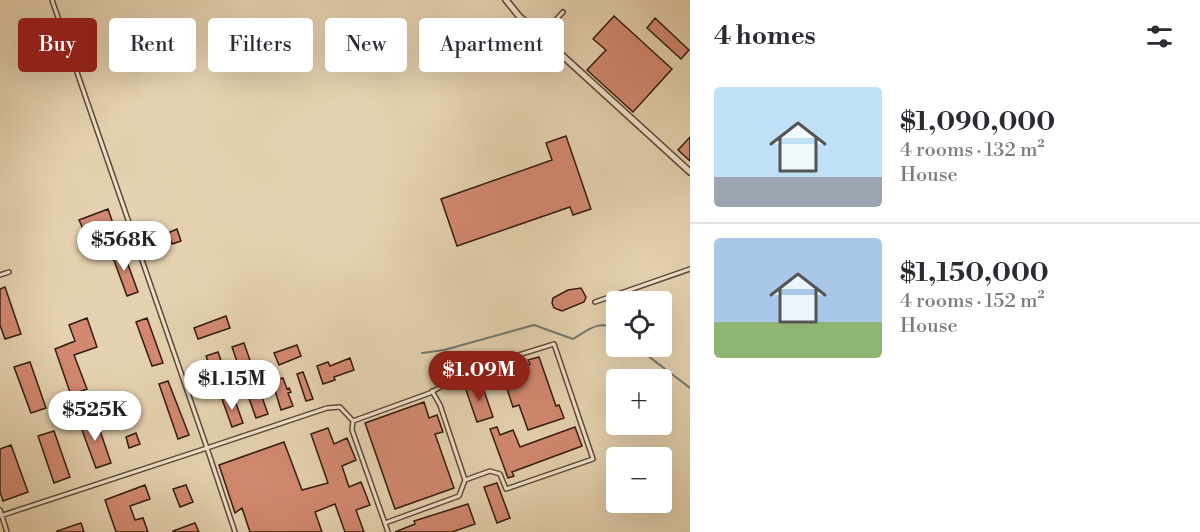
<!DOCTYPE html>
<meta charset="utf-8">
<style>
:root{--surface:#fff;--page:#f2f2f3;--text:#2b2b33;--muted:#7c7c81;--line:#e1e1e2;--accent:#8f2418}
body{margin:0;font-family:"Libre Bodoni",serif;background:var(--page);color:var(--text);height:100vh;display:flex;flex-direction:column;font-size:22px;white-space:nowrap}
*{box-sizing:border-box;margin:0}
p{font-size:20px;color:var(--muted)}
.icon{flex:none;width:33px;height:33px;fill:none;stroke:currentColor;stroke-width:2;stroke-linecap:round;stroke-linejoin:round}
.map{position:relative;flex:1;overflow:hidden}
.details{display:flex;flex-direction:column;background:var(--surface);width:510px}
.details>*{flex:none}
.guide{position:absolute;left:18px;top:18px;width:570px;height:54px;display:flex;gap:12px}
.buttons{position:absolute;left:606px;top:291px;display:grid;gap:12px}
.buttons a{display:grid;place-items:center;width:66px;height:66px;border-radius:6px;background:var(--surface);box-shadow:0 6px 24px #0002;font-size:30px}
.price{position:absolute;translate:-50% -51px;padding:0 14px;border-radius:21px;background:#fff;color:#222;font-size:20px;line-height:39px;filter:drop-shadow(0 2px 3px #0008)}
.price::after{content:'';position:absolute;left:50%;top:36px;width:18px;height:14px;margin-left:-9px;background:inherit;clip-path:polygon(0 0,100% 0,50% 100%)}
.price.current{background:var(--accent);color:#fff}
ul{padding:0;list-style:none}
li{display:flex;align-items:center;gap:18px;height:150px;padding:0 24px}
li+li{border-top:2px solid var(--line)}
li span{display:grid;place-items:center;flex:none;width:168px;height:120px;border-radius:6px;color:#555}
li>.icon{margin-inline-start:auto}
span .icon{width:72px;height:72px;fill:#fffc;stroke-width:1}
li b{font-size:26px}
h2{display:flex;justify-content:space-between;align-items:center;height:72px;padding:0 24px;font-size:26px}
.tag{padding:0 21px;border-radius:6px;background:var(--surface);box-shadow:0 6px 24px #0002;font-size:21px;line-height:54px}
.tag.current{background:var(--accent);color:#fff}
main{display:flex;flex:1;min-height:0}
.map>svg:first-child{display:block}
</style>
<main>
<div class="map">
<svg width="690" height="532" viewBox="0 0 690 532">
<rect width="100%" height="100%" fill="#e6d2b0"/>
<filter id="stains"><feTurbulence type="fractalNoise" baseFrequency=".00333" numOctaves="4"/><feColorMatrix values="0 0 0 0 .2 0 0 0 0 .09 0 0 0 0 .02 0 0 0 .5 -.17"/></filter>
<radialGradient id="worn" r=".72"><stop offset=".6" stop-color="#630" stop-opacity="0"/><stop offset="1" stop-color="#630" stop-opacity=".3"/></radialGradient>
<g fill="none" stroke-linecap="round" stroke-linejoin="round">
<path stroke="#6f7871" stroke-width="2" d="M 635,346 L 690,388
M 422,353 L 444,350 L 534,325 L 573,339 C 588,330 601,318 616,331"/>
</g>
<path fill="#d38971" stroke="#321b10" stroke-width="1.5" d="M 614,16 L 672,69 L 633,112 L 587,70 L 606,50 L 593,39 Z
M 655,18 L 689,50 L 681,59 L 647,28 Z
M 566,136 L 591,209 L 573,215 L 570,207 L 457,246 L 441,199 L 552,160 L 546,143 Z
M 690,137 L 690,161 L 678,150 Z
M 108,209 L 117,235 L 108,238 L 103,224 L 84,231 L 79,220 Z
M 177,229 L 181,241 L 172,244 L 168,233 Z
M 122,248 L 138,292 L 127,296 L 111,252 Z
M 5,287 L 21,334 L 5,339 L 0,325 L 0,289 Z
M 581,288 L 586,297 L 584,302 L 562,311 L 554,308 L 552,303 L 553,298 L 568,290 Z
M 226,316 L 230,328 L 198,339 L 194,328 Z
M 87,318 L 97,347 L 74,355 L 87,389 L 71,395 L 55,349 L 75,341 L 69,325 Z
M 147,318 L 163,363 L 152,366 L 136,322 Z
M 244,343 L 254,372 L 242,376 L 232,347 Z
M 297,345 L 301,356 L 279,365 L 274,353 Z
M 218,352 L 228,380 L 216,384 L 206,356 Z
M 539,357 L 556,406 L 559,405 L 564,418 L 528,430 L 519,405 L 513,407 L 506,386 L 522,380 L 518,368 L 530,364 L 528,360 Z
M 350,358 L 354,370 L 334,377 L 335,380 L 323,384 L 317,366 L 328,362 L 330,366 Z
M 30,362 L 46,408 L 31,413 L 14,367 Z
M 303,372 L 313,399 L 306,401 L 297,374 Z
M 283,378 L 287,389 L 289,388 L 291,392 L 288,393 L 293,406 L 281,410 L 272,381 Z
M 168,381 L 189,435 L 178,439 L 159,384 Z
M 481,382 L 493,417 L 477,422 L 465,387 Z
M 258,386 L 268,414 L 256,418 L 246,390 Z
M 233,395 L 243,423 L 232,427 L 222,399 Z
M 424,402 L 429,418 L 437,415 L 443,432 L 435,434 L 454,488 L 395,509 L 365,423 Z
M 95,416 L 111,463 L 96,468 L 79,422 Z
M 497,427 L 500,435 L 513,430 L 520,447 L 575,427 L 582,446 L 512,472 L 514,476 L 508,478 L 490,429 Z
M 328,428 L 334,444 L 347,438 L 356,460 L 342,466 L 349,487 L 361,482 L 370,505 L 356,510 L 364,532 L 345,532 L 335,504 L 315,512 L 322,532 L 250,532 L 242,508 L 235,513 L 219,465 L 284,442 L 302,490 L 328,483 L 311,434 Z
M 54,431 L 70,477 L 54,483 L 38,436 Z
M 136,433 L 140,444 L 129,448 L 126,437 Z
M 11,445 L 28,492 L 3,501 L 0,492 L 0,449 Z
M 497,483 L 510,518 L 497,523 L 484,487 Z
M 145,485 L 150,499 L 130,506 L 135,520 L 143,518 L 148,532 L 116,532 L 105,500 Z
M 186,485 L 193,502 L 180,507 L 173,489 Z
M 468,504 L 475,524 L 452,532 L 395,532 L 415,524 L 414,521 Z
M 81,523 L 84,532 L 58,532 L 57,531 Z
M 195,523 L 199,532 L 173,532 L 173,531 Z"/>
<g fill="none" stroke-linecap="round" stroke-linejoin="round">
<defs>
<path id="service" d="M 541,36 L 563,12
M 0,275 L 9,272
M 595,302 L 690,269
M 353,421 L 430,393 L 470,370 L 554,344 L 593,459 L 506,489 L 500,474 L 490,471 L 465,480
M 353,421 L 352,430 L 388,532
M 0,510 L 7,532
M 0,516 L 207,448 L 52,0
M 385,523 L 459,496 L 465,480 L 440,405 L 432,391
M 235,532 L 207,448 L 327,408 L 340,407 L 353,421"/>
<path id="minor" d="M 506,0 L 519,16 L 690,172"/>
</defs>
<use href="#service" stroke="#5f4938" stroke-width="6"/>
<use href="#minor" stroke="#5f4938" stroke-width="8"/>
<use href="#service" stroke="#efe2cc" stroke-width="3"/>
<use href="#minor" stroke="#efe2cc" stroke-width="5"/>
</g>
<rect width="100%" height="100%" filter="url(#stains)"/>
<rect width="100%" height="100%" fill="url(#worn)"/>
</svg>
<div class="buttons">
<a><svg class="icon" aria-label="locate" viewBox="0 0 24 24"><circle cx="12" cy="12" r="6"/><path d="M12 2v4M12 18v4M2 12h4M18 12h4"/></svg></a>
<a>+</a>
<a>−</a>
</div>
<b class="price" style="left:124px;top:272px">$568K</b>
<b class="price current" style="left:479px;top:402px">$1.09M</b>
<b class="price" style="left:232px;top:411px">$1.15M</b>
<b class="price" style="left:95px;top:442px">$525K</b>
<div class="guide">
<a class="tag current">Buy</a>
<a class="tag">Rent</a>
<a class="tag">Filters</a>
<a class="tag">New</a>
<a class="tag">Apartment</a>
</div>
</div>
<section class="details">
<h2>4 homes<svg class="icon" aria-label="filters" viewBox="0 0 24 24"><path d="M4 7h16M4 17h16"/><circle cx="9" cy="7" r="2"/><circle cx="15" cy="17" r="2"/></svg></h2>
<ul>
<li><span style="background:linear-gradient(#bfe0f5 75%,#9aa5b1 0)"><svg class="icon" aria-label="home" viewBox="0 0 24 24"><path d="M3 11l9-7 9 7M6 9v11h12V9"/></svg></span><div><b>$1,090,000</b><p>4 rooms · 132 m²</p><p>House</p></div></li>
<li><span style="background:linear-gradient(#a9c7e8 70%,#8fb573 0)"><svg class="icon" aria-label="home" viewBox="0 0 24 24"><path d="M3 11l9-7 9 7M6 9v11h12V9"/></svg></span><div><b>$1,150,000</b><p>4 rooms · 152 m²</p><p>House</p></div></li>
</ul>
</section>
</main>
